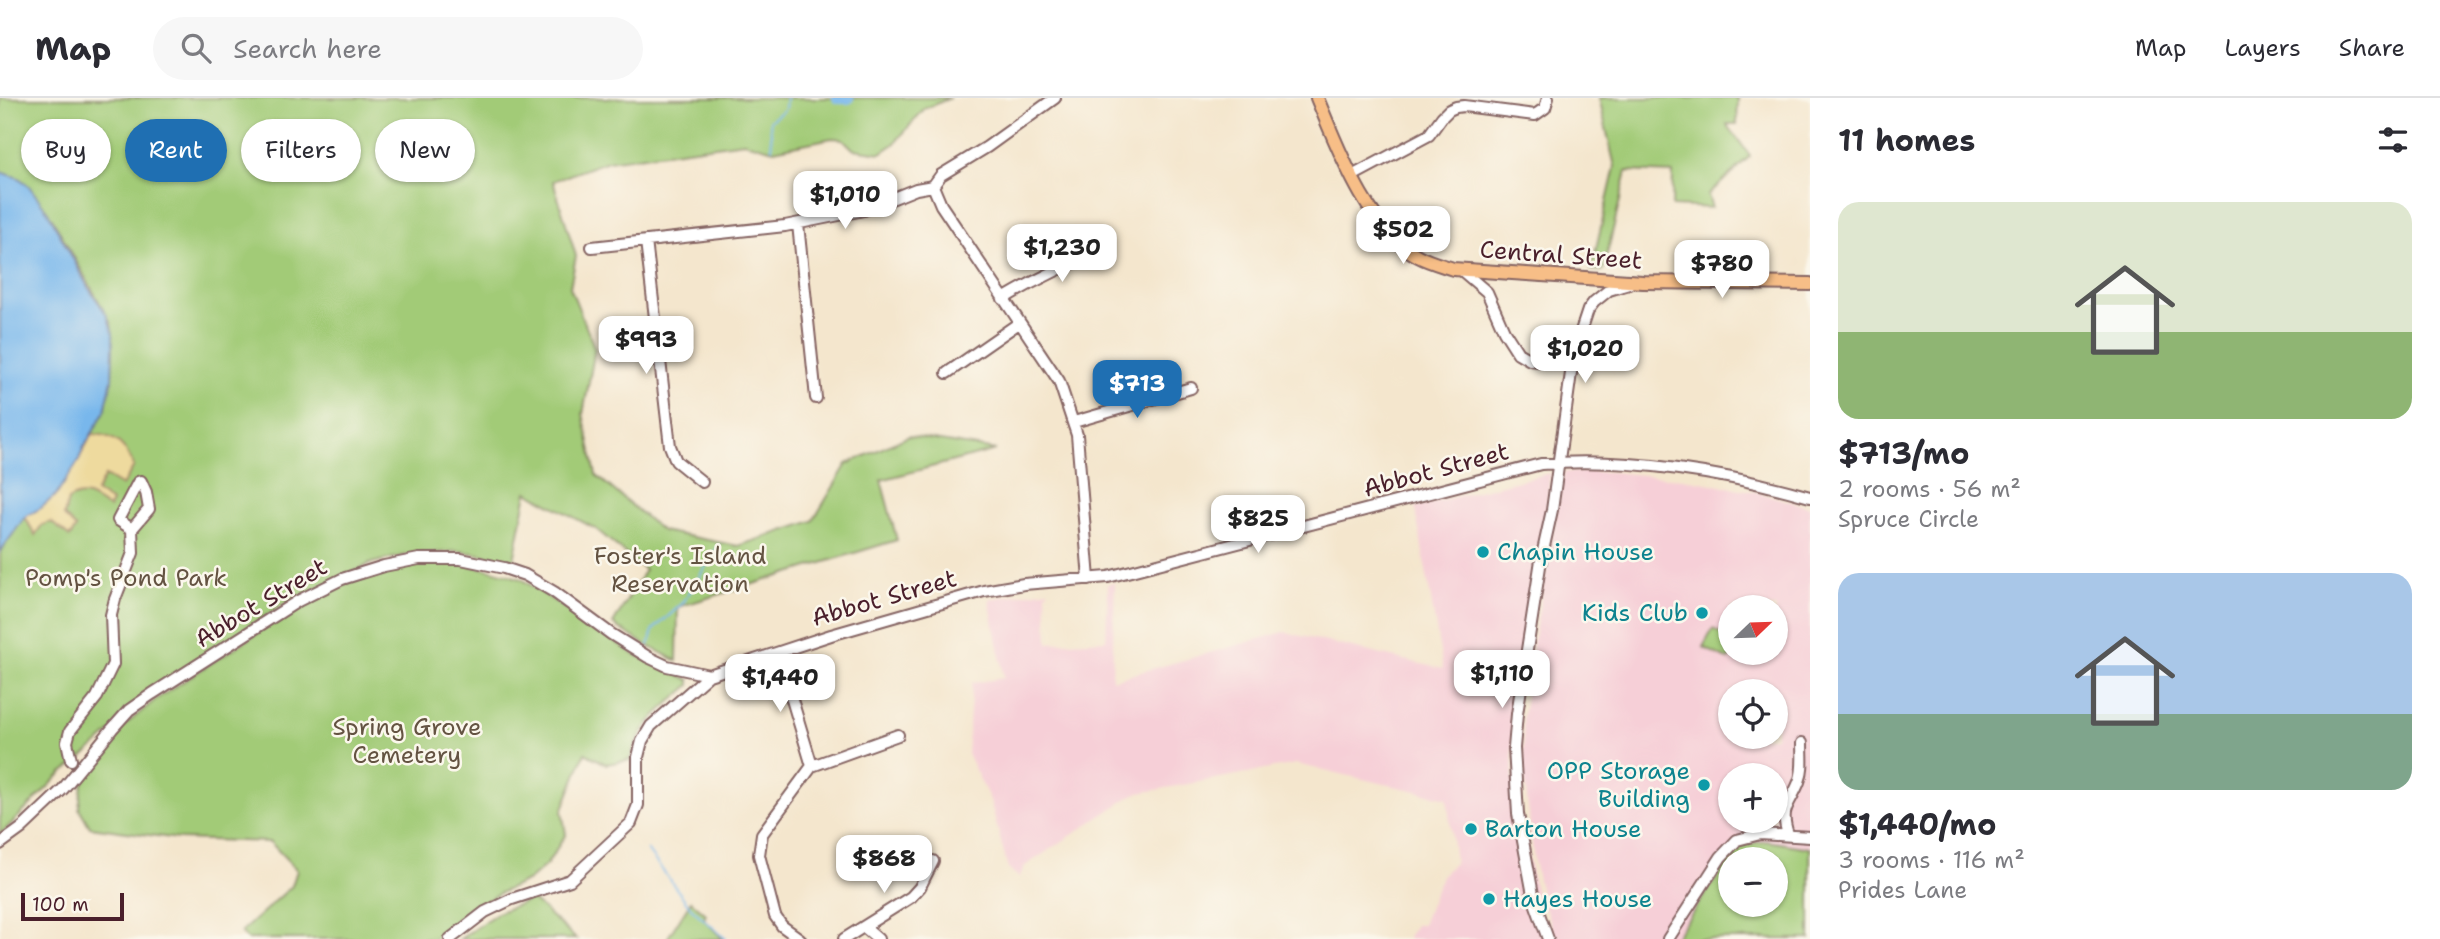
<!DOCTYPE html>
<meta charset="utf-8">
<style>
:root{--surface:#fff;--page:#f7f7f7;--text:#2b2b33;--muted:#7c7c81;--line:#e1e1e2;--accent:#1f6fb2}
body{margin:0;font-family:"Shantell Sans",sans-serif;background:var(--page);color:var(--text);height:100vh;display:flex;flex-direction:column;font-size:26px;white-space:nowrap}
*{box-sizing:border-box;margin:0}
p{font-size:23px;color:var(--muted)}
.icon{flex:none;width:38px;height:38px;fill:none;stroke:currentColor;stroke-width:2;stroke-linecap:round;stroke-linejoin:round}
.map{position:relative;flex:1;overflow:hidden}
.side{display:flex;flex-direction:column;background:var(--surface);width:630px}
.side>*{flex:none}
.hud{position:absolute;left:21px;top:21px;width:665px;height:63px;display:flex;gap:14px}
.needle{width:46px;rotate:67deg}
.tools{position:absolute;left:1718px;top:497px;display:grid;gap:14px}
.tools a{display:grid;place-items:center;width:70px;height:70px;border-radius:50%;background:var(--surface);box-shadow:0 2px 5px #0004;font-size:35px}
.scale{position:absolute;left:21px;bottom:18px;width:103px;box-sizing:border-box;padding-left:7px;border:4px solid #4a1f2b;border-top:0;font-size:19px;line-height:24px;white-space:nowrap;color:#4a1f2b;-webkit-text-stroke:5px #fbf7ec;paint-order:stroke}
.price{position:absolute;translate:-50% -60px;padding:0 16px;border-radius:14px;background:#fff;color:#222;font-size:23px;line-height:46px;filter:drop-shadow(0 2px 4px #0008)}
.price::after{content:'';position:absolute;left:50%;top:42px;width:21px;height:16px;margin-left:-10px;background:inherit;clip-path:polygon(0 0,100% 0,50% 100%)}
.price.on{background:var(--accent);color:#fff}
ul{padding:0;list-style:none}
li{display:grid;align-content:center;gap:14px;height:371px;padding:0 28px}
li span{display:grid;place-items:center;height:217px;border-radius:21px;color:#555}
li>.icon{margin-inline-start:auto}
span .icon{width:126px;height:126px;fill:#fffc;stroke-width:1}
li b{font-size:30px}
h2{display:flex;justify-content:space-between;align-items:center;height:84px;padding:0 28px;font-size:30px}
.tag{padding:0 24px;border-radius:32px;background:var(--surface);box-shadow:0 2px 5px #0004;font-size:24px;line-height:63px}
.tag.on{background:var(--accent);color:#fff}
header{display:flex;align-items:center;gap:42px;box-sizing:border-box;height:98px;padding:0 35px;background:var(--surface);border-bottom:2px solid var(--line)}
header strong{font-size:33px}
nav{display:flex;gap:38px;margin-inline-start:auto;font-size:24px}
.search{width:490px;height:63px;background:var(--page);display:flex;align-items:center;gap:18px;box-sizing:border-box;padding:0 24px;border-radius:38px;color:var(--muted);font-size:26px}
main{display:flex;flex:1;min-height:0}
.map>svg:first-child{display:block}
</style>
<header>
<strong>Map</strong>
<div class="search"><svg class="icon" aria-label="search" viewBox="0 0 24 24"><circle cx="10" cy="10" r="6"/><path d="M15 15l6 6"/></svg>Search here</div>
<nav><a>Map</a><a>Layers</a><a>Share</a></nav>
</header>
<main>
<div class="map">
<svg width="1810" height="841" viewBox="0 0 1810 841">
<rect width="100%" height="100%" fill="#fbf7ec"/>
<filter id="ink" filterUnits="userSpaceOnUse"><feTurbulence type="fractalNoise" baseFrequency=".0143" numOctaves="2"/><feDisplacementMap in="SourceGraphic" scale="14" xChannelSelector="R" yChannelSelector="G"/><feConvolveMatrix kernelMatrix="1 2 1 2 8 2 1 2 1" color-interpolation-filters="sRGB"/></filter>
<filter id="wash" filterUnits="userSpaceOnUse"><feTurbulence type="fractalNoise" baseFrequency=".00686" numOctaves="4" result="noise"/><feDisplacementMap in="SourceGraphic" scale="28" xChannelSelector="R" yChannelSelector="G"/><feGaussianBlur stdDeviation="1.57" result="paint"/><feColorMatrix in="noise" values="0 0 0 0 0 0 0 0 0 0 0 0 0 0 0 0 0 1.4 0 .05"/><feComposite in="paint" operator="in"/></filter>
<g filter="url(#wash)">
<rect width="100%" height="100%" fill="#f4e6cd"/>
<path fill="#f6cfd7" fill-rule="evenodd" d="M 1564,374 L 1611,374 L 1684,381 L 1757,394 L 1810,409 L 1810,841 L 1556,841 L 1543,805 L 1534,763 L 1524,674 L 1523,619 L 1534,539 ZM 1731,509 L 1776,509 L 1776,555 L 1731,555 ZM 1731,593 L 1776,593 L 1776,639 L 1731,639 ZM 1731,677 L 1776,677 L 1776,723 L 1731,723 ZM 1731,761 L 1776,761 L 1776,807 L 1731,807 Z
M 1550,375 L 1547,411 L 1512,612 L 1513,681 L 1545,841 L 1406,841 L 1415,827 L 1422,827 L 1441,778 L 1455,764 L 1447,700 L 1296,666 L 1134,696 L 1025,768 L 1019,779 L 1008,771 L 990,702 L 967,656 L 972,585 L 1004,580 L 989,501 L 1049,492 L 1046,495 L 1048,545 L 1106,542 L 1108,486 L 1115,485 L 1112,582 L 1284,534 L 1443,571 L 1415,409 Z"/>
<path fill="#a2cb77" stroke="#767551" stroke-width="2" fill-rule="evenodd" d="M 0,0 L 950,0 L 924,11 L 894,46 L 881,55 L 853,51 L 843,41 L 832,40 L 774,52 L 744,44 L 608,63 L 553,83 L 576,158 L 570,189 L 595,251 L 583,316 L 596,377 L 662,433 L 738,448 L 813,423 L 847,366 L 909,338 L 996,352 L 881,382 L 897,442 L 678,509 L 677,563 L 644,546 L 613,526 L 645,472 L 596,431 L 527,394 L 514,462 L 459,453 L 406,457 L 372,465 L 283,507 L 170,580 L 80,662 L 63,674 L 0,737 L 0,454 L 25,419 L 88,343 L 105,313 L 112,281 L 113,252 L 111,225 L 52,120 L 0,137 Z
M 1599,0 L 1738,0 L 1737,26 L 1727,26 L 1750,58 L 1708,97 L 1712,110 L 1672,108 L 1673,75 L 1627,73 L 1603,173 L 1591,172 L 1615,69 Z
M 419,465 C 456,465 486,468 521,481 L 634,556 L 690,582 L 690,587 C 663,611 640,625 630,662 L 606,666 L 585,655 L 562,713 L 566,736 L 547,766 L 529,782 L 502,794 L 465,815 L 433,841 L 247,841 L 241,834 L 292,788 L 297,772 L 270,744 L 179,741 L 90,729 L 79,710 L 84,672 L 116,635 L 155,602 L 305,504 L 341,487 L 385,472 Z
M 1713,531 L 1731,541 L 1732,555 L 1728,562 L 1703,549 Z
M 1767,743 L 1810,750 L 1810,841 L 1674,841 L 1720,775 L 1731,754 L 1740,747 ZM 1731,761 L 1776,761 L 1776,807 L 1731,807 Z
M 532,801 L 576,841 L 460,841 L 497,815 Z
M 691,803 L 706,816 L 704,821 L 723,841 L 667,841 Z"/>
<path fill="#eeda9e" stroke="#9c7c64" stroke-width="2" d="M 92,336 C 116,337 125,347 134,368 L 122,388 L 105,378 L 96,394 L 112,404 L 109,410 C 93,401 86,391 68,402 L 64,418 L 76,430 L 70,439 L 51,424 L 42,427 L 35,437 L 25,419 C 63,397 72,373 92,336 Z"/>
<path fill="#78b7ec" stroke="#616b8c" stroke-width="2" d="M 0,74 L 19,80 L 29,88 L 48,114 L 88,189 L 107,217 L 113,235 L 113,252 L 112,281 L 105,313 L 83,351 L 78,364 L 57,396 L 41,410 L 25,419 L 0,454 Z"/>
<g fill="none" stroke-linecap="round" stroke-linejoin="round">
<path stroke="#78b7ec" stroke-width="2" d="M 772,50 L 770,23 L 785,11 L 786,0
M 649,547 L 653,532 L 683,505 L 719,447
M 647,752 L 691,810 L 726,841"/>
<path stroke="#78b7ec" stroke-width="12" d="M 838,0 L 848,0"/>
</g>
</g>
<g filter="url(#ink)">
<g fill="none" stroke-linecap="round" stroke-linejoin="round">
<defs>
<path id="minor" d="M 1352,78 L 1429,37 L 1442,19 L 1449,12 L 1456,9 L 1464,8 L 1535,17 L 1545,10 L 1548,0
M 933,88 L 941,107 L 1059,283 L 1077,337 L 1089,481
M 798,126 L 816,300
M 646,143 L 670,348 L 676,363 L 702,384
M 592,149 L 785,128 L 864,112 L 916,91 L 933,88 L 941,77 L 987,49 L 1055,0
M 1460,171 L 1487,194 L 1504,233 L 1518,255 L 1530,262 L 1573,267
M 1003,201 C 1038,180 1072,164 1110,150
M 947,275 L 1019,225
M 1074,324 L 1191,290
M 778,555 L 812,668
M 71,662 L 67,644 L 70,633 L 97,599 L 113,566 L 111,517 L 115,501 L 133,455 L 132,431 L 149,411 L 146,394 L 141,383 L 138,384 L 118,422 L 132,431
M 1788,736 C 1779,710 1790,707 1799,684 C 1804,672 1802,658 1802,645
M 0,746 L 22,730 L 63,691 L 112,631 L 129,612 L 152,596 L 298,503 L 342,481 L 384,468 L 419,461 L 461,461 L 504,470 L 525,477 L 554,494 L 611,536 L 648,559 L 667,568 L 709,577 L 831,537 L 984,493 L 1024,486 L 1108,479 L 1541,366 C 1628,359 1727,375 1810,399
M 864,829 L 878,841
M 450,841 L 485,814 L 512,801 L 570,782 L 631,725 L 638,707 L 638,659 L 642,643 L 651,628 L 709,577
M 800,841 L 782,828 L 775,818 L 759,757 L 762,736 L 812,668 L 898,637
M 844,841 L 911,799 L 920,789 L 933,763
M 1548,841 L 1534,802 L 1518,716 L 1514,650 L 1517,616 L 1541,462 L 1552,412 L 1571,275 L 1579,239 L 1588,212 L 1594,204 L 1609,192 L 1629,186
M 1668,841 L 1721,759 L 1737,742 L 1760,736 L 1810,739"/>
<path id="major" d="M 1317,0 C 1338,50 1367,131 1418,158 C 1429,164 1441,167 1453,171 L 1643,184 L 1810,186"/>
</defs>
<use href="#minor" stroke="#866564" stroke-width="14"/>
<use href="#major" stroke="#866564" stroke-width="16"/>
<use href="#minor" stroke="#fff" stroke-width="10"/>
<use href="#major" stroke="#f7be87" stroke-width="12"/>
</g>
</g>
<g fill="#0f9aa8" stroke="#fbf7ec" stroke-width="2.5">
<circle cx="1483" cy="454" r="7"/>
<circle cx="1702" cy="515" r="7"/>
<circle cx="1704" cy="687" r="7"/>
<circle cx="1471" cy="731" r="7"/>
<circle cx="1489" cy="801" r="7"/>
</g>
<g text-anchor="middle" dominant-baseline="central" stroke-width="5" stroke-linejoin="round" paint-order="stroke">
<g font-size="24" fill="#4a1f2b" stroke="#fbf7ec">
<text transform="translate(1561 157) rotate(4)">Central Street</text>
<text transform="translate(1436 372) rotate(-15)">Abbot Street</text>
<text transform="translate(884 500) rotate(-16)">Abbot Street</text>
<text transform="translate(261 505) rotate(-31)">Abbot Street</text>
</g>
<g font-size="24" fill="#0d838f" stroke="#fbf7ec" text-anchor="start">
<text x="1497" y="454">Chapin House</text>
<text x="1688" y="515" text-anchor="end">Kids Club</text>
<text x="1690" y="673" text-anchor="end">OPP Storage<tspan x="1690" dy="28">Building</tspan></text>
<text x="1485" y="731">Barton House</text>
<text x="1503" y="801">Hayes House</text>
</g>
<g font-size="24" fill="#645342" stroke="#fbf7ec">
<text x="680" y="458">Foster's Island<tspan x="680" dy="28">Reservation</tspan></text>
<text x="126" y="480">Pomp's Pond Park</text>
<text x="407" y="629">Spring Grove<tspan x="407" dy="28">Cemetery</tspan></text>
</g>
</g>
</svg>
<div class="tools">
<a><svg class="needle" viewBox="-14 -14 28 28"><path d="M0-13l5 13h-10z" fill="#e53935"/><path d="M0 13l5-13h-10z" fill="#7c7c81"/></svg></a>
<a><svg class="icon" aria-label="locate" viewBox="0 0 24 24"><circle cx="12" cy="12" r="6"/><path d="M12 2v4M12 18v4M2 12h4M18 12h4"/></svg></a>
<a>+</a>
<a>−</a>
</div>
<div class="scale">100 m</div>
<b class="price" style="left:845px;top:133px">$1,010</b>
<b class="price" style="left:1403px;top:168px">$502</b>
<b class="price" style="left:1062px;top:186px">$1,230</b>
<b class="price" style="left:1722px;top:202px">$780</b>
<b class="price" style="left:646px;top:278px">$993</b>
<b class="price" style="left:1585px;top:287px">$1,020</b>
<b class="price on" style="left:1137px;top:322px">$713</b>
<b class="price" style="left:1258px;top:457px">$825</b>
<b class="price" style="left:1502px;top:612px">$1,110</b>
<b class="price" style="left:780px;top:616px">$1,440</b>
<b class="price" style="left:884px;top:797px">$868</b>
<div class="hud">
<a class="tag">Buy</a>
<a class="tag on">Rent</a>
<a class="tag">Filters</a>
<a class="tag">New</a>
</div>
</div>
<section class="side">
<h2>11 homes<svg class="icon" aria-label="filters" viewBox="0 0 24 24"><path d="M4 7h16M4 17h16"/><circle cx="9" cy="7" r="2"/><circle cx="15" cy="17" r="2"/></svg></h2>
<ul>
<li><span style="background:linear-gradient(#dfe7d0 60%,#8fb573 0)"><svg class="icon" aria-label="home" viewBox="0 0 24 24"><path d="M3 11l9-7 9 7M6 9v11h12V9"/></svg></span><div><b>$713/mo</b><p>2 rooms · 56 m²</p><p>Spruce Circle</p></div></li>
<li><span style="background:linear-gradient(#a9c7e8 65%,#7fa58c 0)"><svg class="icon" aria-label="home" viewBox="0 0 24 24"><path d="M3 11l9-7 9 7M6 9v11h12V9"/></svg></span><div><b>$1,440/mo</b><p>3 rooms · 116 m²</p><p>Prides Lane</p></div></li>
</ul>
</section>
</main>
